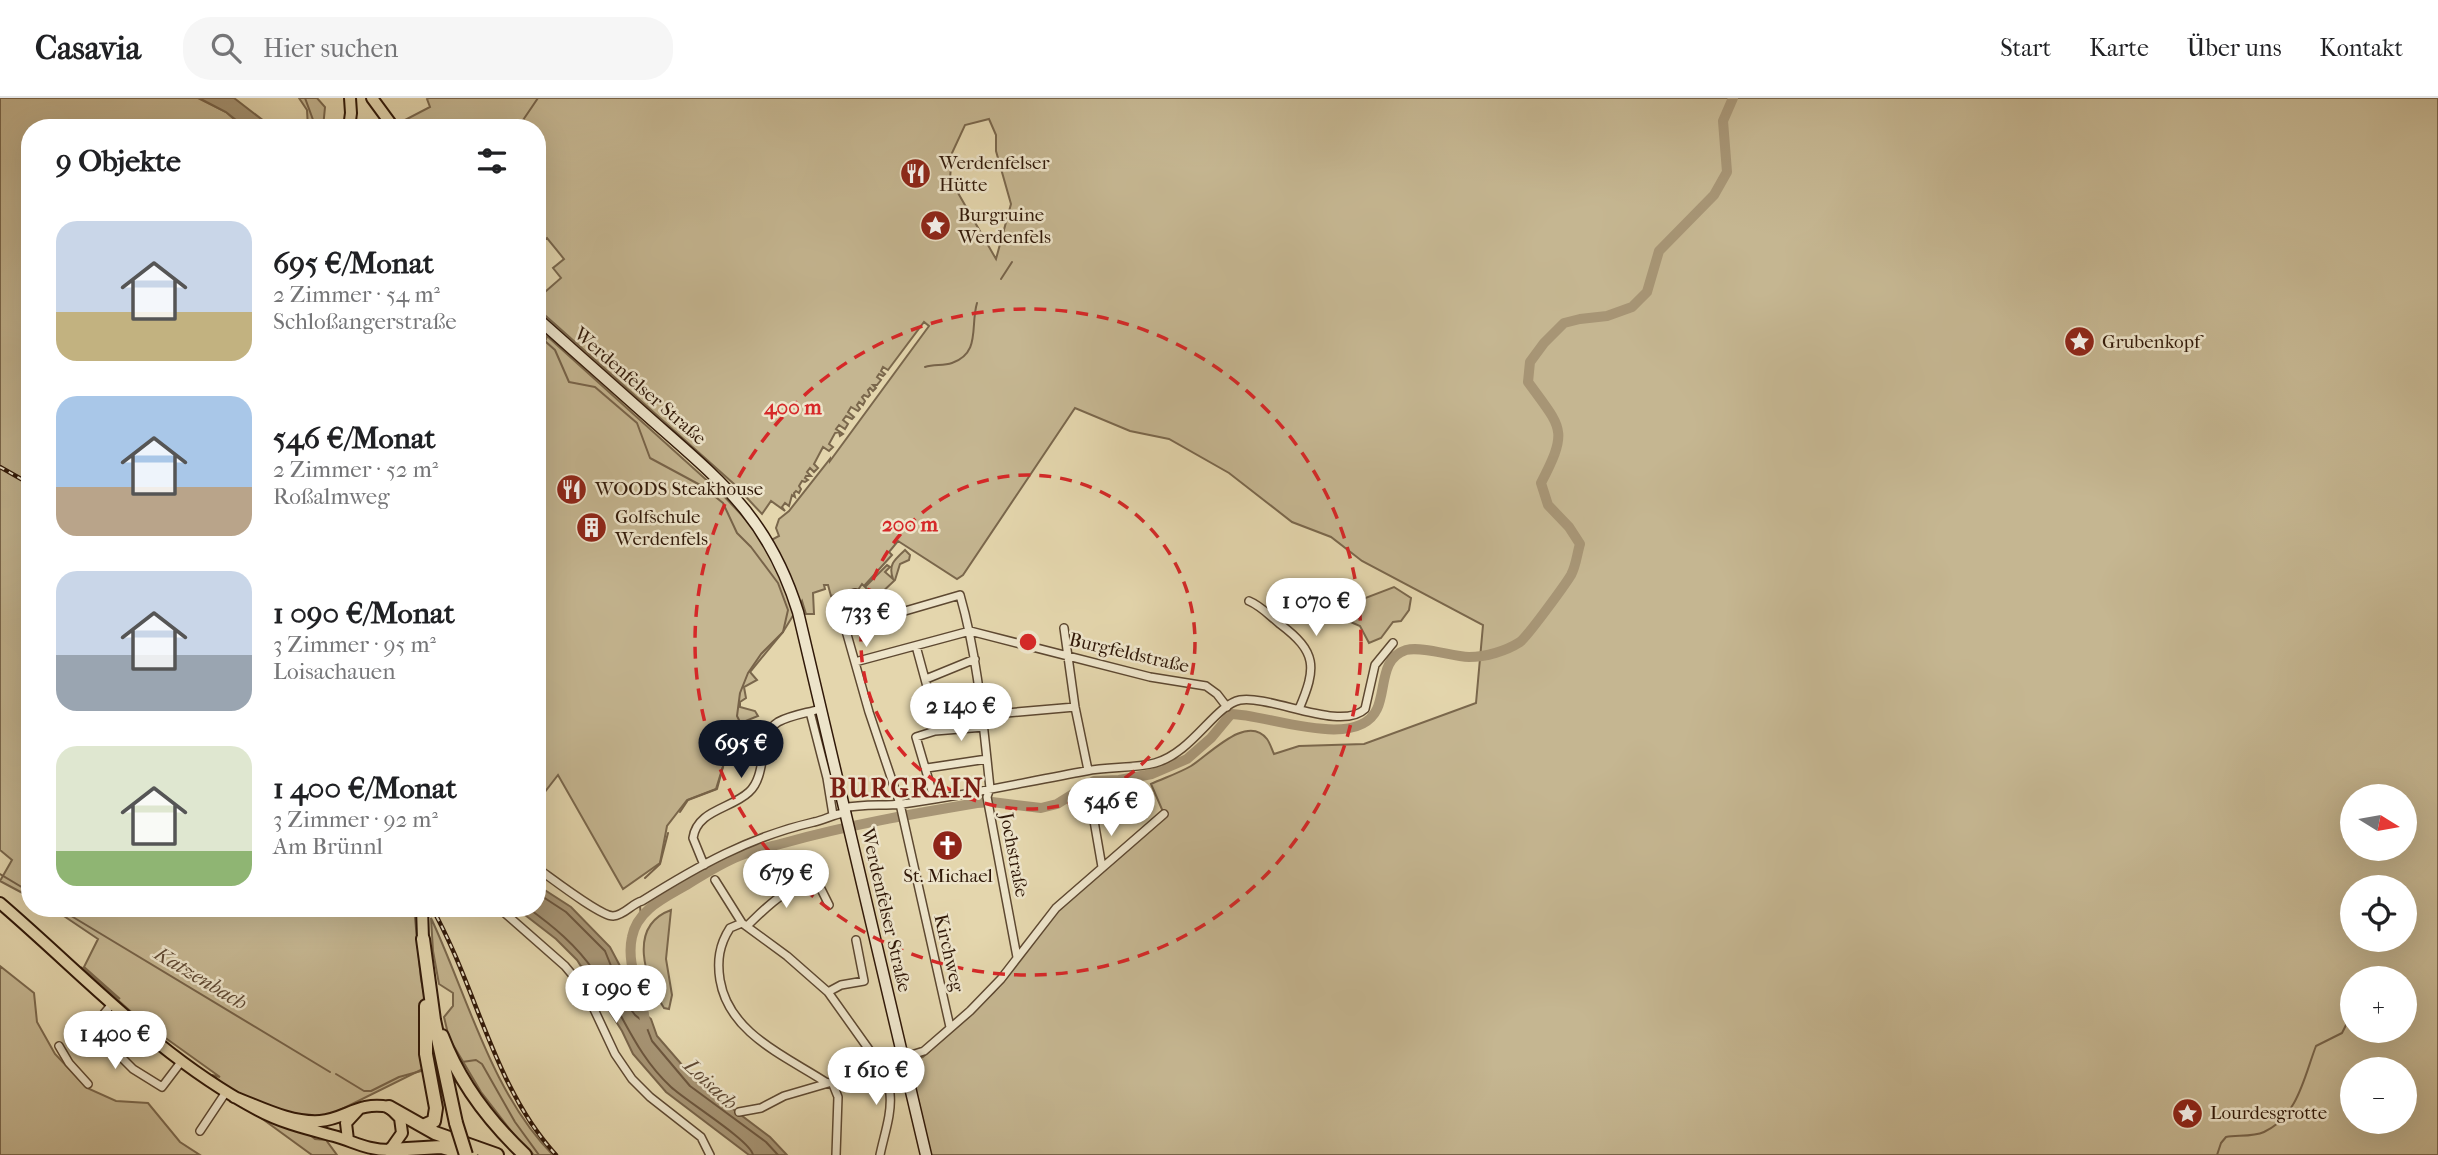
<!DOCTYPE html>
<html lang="de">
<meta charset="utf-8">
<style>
:root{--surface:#fff;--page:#f6f6f6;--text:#202124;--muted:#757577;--line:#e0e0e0;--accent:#111827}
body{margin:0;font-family:"IM FELL French Canon",serif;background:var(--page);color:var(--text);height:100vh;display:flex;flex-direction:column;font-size:26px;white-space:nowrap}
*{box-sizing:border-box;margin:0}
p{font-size:23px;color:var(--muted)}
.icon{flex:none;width:38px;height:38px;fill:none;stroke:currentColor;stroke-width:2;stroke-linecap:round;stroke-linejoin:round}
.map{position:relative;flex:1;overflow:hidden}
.sheet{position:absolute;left:21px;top:21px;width:525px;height:798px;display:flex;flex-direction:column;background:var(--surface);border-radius:28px;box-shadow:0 7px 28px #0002}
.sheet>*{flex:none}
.needle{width:46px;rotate:101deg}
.tools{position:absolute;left:2340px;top:686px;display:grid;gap:14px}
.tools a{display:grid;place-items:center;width:77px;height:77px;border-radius:50%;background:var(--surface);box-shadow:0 7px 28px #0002;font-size:35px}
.price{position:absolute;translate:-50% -60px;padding:0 16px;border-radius:24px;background:#fff;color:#222;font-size:23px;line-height:46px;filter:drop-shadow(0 2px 4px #0008)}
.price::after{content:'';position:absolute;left:50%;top:42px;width:21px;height:16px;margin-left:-10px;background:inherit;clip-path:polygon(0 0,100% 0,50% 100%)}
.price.selected{background:var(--accent);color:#fff}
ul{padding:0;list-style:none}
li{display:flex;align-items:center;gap:21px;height:175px;padding:0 35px}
li span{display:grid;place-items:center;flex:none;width:196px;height:140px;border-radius:21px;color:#555}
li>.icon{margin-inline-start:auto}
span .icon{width:84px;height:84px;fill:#fffc;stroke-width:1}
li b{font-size:30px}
h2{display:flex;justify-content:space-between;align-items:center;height:84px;padding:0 35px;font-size:30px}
header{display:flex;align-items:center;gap:42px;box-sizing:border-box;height:98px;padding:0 35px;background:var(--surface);border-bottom:2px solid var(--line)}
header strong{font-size:33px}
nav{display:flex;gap:38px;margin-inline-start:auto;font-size:24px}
.search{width:490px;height:63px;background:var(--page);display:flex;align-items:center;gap:18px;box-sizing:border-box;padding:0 24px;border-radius:28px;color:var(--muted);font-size:26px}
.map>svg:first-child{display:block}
</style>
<header>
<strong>Casavia</strong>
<div class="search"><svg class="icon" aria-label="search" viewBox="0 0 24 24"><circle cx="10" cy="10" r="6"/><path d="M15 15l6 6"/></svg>Hier suchen</div>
<nav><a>Start</a><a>Karte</a><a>Über uns</a><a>Kontakt</a></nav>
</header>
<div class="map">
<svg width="2438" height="1057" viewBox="0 0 2438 1057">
<rect width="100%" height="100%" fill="#e4d6ad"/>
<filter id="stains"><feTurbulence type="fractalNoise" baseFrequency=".00286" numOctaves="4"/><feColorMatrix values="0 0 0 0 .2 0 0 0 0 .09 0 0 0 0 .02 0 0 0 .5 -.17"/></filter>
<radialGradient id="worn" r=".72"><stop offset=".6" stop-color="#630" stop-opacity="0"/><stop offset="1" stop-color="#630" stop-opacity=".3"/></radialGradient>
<path fill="#c5b691" stroke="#7a674c" stroke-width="2" fill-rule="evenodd" d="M 0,0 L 198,0 L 226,14 L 244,30 L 30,30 L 30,799 L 0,783 L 12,762 L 0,752 Z
M 299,0 L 317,0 L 325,9 L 323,30 L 308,30 L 307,12 Z
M 429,0 L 2438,0 L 2438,1057 L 931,1057 L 911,972 L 912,964 L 923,959 L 958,928 L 994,894 L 1058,813 L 1164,716 L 1151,686 C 1164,680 1179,675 1191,668 C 1209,657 1247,615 1267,641 C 1270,645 1272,652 1274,656 L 1299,648 L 1364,646 L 1476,605 L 1483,527 L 1362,463 L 1331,439 L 1292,424 L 1229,375 L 1169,341 L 1130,333 L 1075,310 L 963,477 L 957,481 L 898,443 L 889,454 L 892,457 L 864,488 L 862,486 L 858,492 L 847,495 L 831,498 L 828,487 L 824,487 L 825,491 L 813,495 L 814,516 L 806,516 L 802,503 L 783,534 L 750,574 L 757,582 L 744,589 L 746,600 L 740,604 L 740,609 L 755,613 L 758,618 L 743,624 L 747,634 L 738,650 L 724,665 L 716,691 L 687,702 L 667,728 L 660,765 L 623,791 L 558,677 L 537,704 L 537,234 L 546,241 L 547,238 L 722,396 L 750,426 L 764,446 L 779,438 L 776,430 L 779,421 L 789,413 L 830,361 L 830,363 L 929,228 L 924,224 L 888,272 L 883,269 L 881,273 L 885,276 L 883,278 L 879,276 L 877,279 L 881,282 L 877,287 L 873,287 L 876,290 L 873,293 L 870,290 L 868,292 L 870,297 L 868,299 L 864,297 L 862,299 L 865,303 L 863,307 L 859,304 L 857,307 L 860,311 L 858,313 L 851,309 L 848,314 L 854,319 L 852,321 L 846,318 L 843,322 L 848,326 L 845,331 L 839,327 L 836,331 L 843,336 L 840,338 L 839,334 L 835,335 L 829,346 L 833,349 L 829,353 L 823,349 L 814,366 L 818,370 L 814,374 L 810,370 L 807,374 L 811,378 L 806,378 L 805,380 L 808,382 L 805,384 L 802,383 L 799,388 L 801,391 L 799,395 L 796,393 L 794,395 L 795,399 L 792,397 L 789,408 L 785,405 L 782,409 L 785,413 L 771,403 L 762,416 L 734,386 L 538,211 L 537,201 L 561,180 L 553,170 L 564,161 L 547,140 L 537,146 L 537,30 L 406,30 L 403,23 L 430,9 L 427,1 ZM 989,21 L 996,37 L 996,53 L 1011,106 L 996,161 L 950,81 L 952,55 L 965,27 ZM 2352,698 L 2404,698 L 2404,751 L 2352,751 ZM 2352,789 L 2404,789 L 2404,842 L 2352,842 ZM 2352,880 L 2404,880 L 2404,933 L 2352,933 ZM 2352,971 L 2404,971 L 2404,1024 L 2352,1024 Z
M 905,452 L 910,457 L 909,462 L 900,466 L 895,482 L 876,500 L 865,489 L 887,467 L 890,469 L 885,474 L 893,481 C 888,467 894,462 905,452 Z
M 1394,489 L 1411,500 L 1409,512 L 1401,523 L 1393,524 L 1381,540 L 1369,545 L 1360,528 L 1346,522 L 1360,502 Z
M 52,810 L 414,810 L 421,881 L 428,916 L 445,960 L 328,1018 L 296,1019 L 244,999 L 224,986 L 212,977 L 220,979 L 153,931 L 157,937 L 81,869 L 120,901 L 84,869 L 98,841 Z
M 671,812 L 666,861 L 672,897 L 669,911 L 664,910 C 645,882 627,828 671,812 Z
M 431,820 C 467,897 492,996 553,1057 L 534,1057 L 521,1046 L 481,994 L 449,940 L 444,919 L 453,908 L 453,895 L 439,886 L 433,853 Z
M 0,868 L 34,895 L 37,924 L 55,956 L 87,990 L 116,1003 L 148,1005 L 180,1044 L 200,1057 L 0,1057 Z
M 257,1017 L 309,1036 L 315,1041 L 326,1042 L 337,1057 L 312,1057 Z"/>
<path fill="#a79575" stroke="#776349" stroke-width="2" d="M 199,0 L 234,0 L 273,30 L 246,30 L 226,14 Z
M 537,787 L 571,809 L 610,849 L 620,868 L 632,901 L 641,913 L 651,921 L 657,938 L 696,983 L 770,1039 L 787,1057 L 749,1057 L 666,994 L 633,956 L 622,933 L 577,862 L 556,841 L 516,810 L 537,810 Z"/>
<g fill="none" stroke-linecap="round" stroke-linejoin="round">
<path stroke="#6c563e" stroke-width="2" d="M 537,795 L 566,814 L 605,853 L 626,905 L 635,917 L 645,925 L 652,943 L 690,988 L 766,1044 L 778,1057
M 528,810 C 553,828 576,847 594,873 C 622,912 634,955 671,989 C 686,1003 751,1043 753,1057"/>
<path stroke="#776349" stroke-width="2" d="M 305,0 L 316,30
M 501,30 L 501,28 L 519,28 L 538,0
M 1001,181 L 1012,164
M 537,236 L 555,252 L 569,284 L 595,289 L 637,325 L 650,360 L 702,388 L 723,405 L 737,435 L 751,449 L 778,485 L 788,512 L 783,534 L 761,556 L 748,575 L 740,595 L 737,618 L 744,632 L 742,644 L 724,665 L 717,691 L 688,702 L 680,714
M 925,269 C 934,266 943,268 952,265 C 981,255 970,228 977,205
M 0,776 L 30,794
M 645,780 L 660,766 L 668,735
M 640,808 L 641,819
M 58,810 L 330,974
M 2363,880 L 2364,876
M 462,964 L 476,962 L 482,966 L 515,1024 L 539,1057
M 336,976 L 364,993 L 371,993 L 399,979 L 421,973
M 2217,1057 L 2221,1045 L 2226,1039 C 2237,1037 2253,1039 2264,1034 C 2298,1018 2304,979 2316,948 L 2342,935 L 2347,925 L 2352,900"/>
<path stroke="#a79575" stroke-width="10" d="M 645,927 C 645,898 625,870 632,839 C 637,813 662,801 683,789 C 701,778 719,766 739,758 C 754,752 769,749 784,745 C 848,727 912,716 977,705 L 992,704 L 1041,710 L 1057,706 L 1094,683 L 1119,682 L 1152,676 L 1187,661 L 1211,640 L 1231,616 C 1266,616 1357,654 1377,611 C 1386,592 1380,560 1406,552 C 1422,548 1451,558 1469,559 C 1486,559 1506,553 1520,544 C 1527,539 1565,487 1571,477 C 1576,468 1577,456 1580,446 L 1569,429 L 1548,407 L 1541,385 C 1569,331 1562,331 1528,284 L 1530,264 L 1544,245 L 1564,225 L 1580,221 L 1607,218 L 1632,209 L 1647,194 L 1659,153 L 1714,97 L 1727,74 L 1723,23 L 1733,0"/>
<defs>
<path id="street" d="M 1249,503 C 1261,508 1270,518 1280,526 C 1317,554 1317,569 1299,611
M 1064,530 L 1075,609 L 1088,672
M 916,548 L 932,607 L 935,633 L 916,639 L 934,700
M 855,564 L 970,533 L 1150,579 L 1206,588 L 1217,596 L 1227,609
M 926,581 L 975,561
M 932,607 L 980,590
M 810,614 L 827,680 L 833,717
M 983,617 L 1075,609
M 935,633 L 984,629
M 927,670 L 987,661
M 844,710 C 863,706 883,708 902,706 C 964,698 1025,684 1086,673 C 1109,668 1133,671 1155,665 C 1192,655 1215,607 1240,602 C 1271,597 1341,634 1365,611 L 1375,567 L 1393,545
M 1093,717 L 1102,769
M 704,767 L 693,740 C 697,712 731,711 749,694 C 768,677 758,636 778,624 C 791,617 807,615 820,611
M 537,770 C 550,779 600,818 613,818 C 625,817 631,806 642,803 C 698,768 749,739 814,724 C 825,722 833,716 845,715
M 715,782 L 742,825 L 787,858 L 828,894 L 875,960
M 499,810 L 565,868 L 585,892 L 615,956 L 632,981 L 650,999 L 701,1039 L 710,1057
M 742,825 L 730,830 C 719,847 717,863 720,882 C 729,936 786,958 827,985
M 747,828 C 765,811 792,780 820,789 L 829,807
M 828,894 L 841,887 L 864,883 L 856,842
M 112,906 L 92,930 L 133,971 L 162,989 L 181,964
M 950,929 L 900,706 L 869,614 L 837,501 L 855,495 L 905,513 L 960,497 C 978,560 983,625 990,690 L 987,699 L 1017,859
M 59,948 L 69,965 L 88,986
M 902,960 L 924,953 L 970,913 L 1001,881 L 1056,810 L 1164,716
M 832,984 L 838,999 L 836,1057
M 739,1014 L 761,1010 L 784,998 L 832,984 L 850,976 L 875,960
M 200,1033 L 226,994
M 880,1057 C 884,1037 892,1016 890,996 C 889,984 884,975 884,963"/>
<path id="secondary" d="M 537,220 C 573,252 609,284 645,316 C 717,380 768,417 798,514 L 926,1057"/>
<path id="primary" d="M 372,0 L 394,30
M 349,30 L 351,15 L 350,0
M 0,805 C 84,877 159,960 258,1012 C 282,1025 308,1031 334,1038 C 355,1044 367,1052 390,1052 L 402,1035 L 400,1020 L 389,1009 C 358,1003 346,1021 320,1023 C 290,1025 261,1009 234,999
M 422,810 L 423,841
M 348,1042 L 346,1025 L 358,1012"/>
<path id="highway" d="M 423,841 L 434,922 L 456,1025
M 442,938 C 459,983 490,1024 525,1057
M 389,1009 L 435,1035 L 497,1057
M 423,1028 L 434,1023 L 436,1010 L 426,956 L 426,908
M 390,1052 L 441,1049 L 471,1057"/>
</defs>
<use href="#street" stroke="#5d4831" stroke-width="10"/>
<use href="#secondary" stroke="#301808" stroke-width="13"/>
<use href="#primary" stroke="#301808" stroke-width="14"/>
<use href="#highway" stroke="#301808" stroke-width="16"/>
<use href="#street" stroke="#ede4ca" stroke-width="7"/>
<use href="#secondary" stroke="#ede4ca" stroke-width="10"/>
<use href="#primary" stroke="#e4d6ad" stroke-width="10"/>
<use href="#highway" stroke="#e4d6ad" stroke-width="12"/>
<defs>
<path id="rail" d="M 0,369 L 30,386
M 432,810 C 477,890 493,988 556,1057"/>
</defs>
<use href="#rail" stroke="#301808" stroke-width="4.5"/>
<use href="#rail" stroke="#ede4ca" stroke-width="2" stroke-dasharray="5" stroke-linecap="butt"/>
<defs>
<path id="highway-bridge" d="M 456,1025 L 466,1057"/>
</defs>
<use href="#highway-bridge" stroke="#301808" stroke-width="16" stroke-linecap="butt"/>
<use href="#highway-bridge" stroke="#e4d6ad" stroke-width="12"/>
</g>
<g fill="none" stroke="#d62828" stroke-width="3.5" stroke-dasharray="12 9">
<circle cx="1028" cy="544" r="167"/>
<circle cx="1028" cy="544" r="333"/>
</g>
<defs>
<symbol id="restaurant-disc" viewBox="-11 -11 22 22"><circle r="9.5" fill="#8f2418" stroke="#ede4ca"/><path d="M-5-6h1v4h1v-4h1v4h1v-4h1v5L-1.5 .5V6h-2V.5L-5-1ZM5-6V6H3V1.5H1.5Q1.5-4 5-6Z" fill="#fff"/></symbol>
<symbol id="sight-disc" viewBox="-11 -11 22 22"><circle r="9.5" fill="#8f2418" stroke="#ede4ca"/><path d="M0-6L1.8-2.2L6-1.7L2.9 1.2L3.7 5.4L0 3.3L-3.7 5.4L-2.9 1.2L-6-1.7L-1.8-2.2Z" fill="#fff"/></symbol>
<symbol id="building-disc" viewBox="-11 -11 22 22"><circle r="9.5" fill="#8f2418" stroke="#ede4ca"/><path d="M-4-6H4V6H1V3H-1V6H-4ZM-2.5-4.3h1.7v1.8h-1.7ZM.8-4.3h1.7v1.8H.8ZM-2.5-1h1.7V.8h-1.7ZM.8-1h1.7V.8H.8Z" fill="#fff"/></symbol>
<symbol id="church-disc" viewBox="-11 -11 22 22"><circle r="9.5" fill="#8f2418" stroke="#ede4ca"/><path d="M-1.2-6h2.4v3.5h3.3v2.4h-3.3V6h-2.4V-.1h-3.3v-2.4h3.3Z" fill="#fff"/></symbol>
</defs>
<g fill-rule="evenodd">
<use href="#restaurant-disc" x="898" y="58" width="35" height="35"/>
<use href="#sight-disc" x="918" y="110" width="35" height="35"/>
<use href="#sight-disc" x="2062" y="226" width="35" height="35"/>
<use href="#restaurant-disc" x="554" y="374" width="35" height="35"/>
<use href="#building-disc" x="574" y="412" width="35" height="35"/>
<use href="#church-disc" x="930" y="730" width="35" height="35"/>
<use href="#sight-disc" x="2170" y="998" width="35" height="35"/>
</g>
<g text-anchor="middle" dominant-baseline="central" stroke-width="5" stroke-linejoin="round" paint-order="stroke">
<g font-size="19" fill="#301808" stroke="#ede4ca" text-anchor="start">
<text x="939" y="65">Werdenfelser<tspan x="939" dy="22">Hütte</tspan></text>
<text x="958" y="117">Burgruine<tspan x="958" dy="22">Werdenfels</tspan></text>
<text x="2102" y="244">Grubenkopf</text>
<text x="595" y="391">WOODS Steakhouse</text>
<text x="615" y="419">Golfschule<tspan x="615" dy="22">Werdenfels</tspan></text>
<text x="948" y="778" text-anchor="middle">St. Michael</text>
<text x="2210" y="1015">Lourdesgrotte</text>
</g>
<g font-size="19" fill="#301808" stroke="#ede4ca">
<text transform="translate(640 288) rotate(41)">Werdenfelser Straße</text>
<text transform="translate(1129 555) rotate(13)">Burgfeldstraße</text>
<text transform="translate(1014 757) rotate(79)">Jochstraße</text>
<text transform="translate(886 812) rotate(77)">Werdenfelser Straße</text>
<text transform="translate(949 855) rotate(77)">Kirchweg</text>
</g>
<g font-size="21" font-style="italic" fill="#604a34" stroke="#ede4ca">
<text transform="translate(201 880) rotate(31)">Katzenbach</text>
<text transform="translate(711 986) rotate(43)">Loisach</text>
</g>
<g font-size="26" font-weight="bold" letter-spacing="2" fill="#7a1f14" stroke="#ede4ca">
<text x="907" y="690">BURGRAIN</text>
</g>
</g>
<circle cx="1028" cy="544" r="10" fill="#d62828" stroke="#ede4ca" stroke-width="3.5"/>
<g font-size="21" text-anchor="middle" font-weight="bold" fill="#d62828" stroke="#ede4ca" stroke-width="5" stroke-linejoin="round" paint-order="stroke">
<text x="793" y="316">400 m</text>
<text x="910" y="433">200 m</text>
</g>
<rect width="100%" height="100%" filter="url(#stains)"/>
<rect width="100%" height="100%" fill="url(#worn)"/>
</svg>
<div class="tools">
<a><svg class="needle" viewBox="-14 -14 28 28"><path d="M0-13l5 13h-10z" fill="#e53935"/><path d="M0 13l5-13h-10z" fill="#757577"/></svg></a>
<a><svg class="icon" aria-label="locate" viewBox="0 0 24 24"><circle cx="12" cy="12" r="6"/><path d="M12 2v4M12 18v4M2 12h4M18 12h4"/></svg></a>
<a>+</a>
<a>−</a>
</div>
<b class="price" style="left:1316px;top:540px">1 070 €</b>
<b class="price" style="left:866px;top:551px">733 €</b>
<b class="price" style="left:961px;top:645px">2 140 €</b>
<b class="price selected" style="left:741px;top:682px">695 €</b>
<b class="price" style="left:1111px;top:740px">546 €</b>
<b class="price" style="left:786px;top:812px">679 €</b>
<b class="price" style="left:616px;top:927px">1 090 €</b>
<b class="price" style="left:115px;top:973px">1 400 €</b>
<b class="price" style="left:876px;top:1009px">1 610 €</b>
<section class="sheet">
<h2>9 Objekte<svg class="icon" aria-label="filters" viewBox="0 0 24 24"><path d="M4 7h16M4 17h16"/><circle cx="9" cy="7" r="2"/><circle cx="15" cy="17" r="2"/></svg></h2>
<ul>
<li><span style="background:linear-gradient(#c9d6e8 65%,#c2b280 0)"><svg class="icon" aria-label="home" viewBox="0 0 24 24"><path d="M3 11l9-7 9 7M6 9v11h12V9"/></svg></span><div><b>695 €/Monat</b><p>2 Zimmer · 54 m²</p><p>Schloßangerstraße</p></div></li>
<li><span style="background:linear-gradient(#a9c7e8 65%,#b9a48a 0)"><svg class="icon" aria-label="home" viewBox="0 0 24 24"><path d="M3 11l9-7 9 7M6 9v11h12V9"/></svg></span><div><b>546 €/Monat</b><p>2 Zimmer · 52 m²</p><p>Roßalmweg</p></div></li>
<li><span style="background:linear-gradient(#c9d6e8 60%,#9aa5b1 0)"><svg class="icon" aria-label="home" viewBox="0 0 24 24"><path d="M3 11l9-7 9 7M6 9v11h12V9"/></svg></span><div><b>1 090 €/Monat</b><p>3 Zimmer · 95 m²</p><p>Loisachauen</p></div></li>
<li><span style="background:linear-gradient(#dfe7d0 75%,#8fb573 0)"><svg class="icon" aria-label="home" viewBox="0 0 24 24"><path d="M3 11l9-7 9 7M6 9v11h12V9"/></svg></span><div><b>1 400 €/Monat</b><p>3 Zimmer · 92 m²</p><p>Am Brünnl</p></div></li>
</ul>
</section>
</div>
